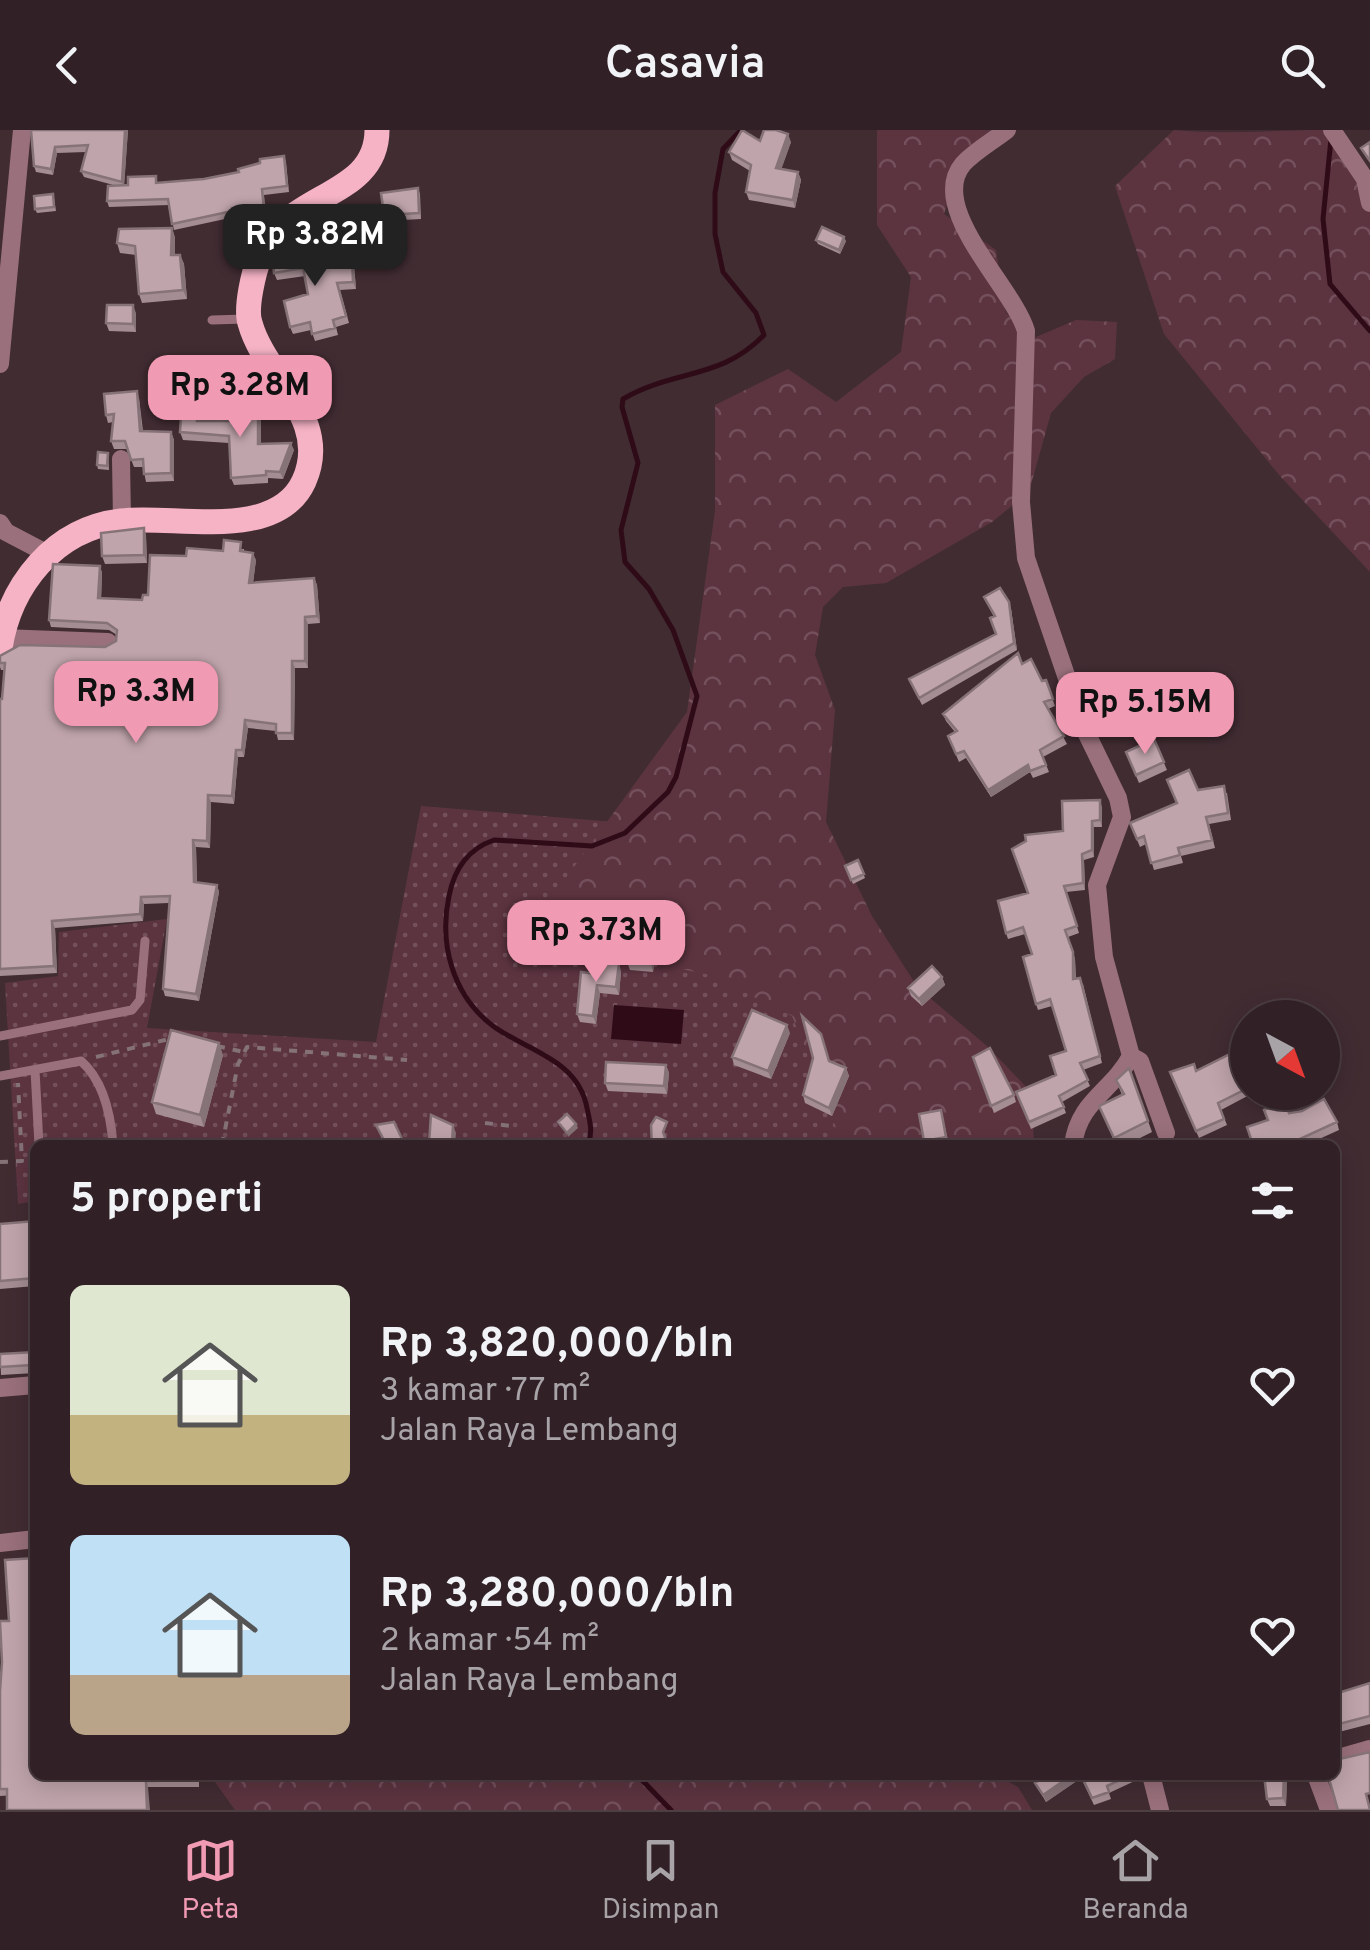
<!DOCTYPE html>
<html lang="id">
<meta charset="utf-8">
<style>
:root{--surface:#312126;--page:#39292e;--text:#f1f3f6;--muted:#a8a3a7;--line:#4c3e43;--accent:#f19ab4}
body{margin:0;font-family:Overpass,sans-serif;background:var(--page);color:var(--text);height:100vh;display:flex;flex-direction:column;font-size:38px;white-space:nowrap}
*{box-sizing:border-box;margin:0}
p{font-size:32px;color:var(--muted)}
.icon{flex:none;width:55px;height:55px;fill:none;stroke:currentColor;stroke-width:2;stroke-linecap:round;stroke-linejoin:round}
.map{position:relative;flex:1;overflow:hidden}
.sheet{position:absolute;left:30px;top:1010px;width:1310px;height:640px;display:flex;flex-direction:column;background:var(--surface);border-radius:15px;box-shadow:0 5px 25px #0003,0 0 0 2px var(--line)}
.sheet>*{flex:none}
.needle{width:65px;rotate:139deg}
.fabs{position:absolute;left:1230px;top:870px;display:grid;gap:20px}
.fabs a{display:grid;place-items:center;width:110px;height:110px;border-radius:50%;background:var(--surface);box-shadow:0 5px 25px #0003,0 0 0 2px var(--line);font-size:50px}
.price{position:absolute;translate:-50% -85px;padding:0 22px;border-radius:20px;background:var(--accent);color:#111;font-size:32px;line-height:65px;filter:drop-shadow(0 2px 5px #0008)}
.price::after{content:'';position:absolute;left:50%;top:60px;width:30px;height:22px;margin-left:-15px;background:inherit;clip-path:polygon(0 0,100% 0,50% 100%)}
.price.selected{background:#222;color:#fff}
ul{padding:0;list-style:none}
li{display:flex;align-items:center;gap:30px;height:250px;padding:0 40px}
li span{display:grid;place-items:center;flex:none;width:280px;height:200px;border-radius:15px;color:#555}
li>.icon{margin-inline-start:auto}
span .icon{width:120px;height:120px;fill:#fffc;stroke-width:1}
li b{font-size:42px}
h2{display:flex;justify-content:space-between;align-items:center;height:120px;padding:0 40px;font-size:42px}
header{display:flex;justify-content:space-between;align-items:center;height:130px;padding:0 40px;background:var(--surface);font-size:45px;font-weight:600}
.dock{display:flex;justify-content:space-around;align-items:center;height:140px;border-top:2px solid var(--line);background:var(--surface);font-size:28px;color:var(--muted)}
.dock a{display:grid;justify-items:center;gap:5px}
.dock .selected{color:var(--accent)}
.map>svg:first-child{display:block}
</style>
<header><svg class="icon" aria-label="back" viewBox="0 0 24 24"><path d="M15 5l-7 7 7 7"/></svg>Casavia<svg class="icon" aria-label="search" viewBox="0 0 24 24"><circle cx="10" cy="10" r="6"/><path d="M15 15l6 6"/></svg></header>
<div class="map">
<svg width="1370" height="1680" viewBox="0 0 1370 1680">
<defs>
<pattern id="green-dots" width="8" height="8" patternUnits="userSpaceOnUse" patternTransform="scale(2.5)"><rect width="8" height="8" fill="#5c3440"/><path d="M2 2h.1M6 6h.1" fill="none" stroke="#73505b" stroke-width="1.8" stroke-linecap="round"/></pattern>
<pattern id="forest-crowns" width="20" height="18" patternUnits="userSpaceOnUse" patternTransform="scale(2.5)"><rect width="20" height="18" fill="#5c3440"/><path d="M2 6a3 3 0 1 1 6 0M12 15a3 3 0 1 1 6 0" fill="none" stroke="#73505b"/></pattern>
</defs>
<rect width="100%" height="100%" fill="#412c32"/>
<path fill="url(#green-dots)" d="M 421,676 L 786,706 L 954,1015 L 35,1015 L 35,1071 L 18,1074 L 5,853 L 58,846 L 59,802 L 167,789 L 147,898 L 376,912 Z"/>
<path fill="url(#forest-crowns)" d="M 877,0 L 996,0 L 958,41 L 944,84 L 996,120 L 1006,182 L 1029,210 L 1076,190 L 1117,192 L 1115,229 L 1084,247 L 1051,283 L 1029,362 L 992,392 L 886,453 L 843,457 L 823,477 L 815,525 L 835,580 L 826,692 L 872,786 L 918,858 L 987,916 L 1032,963 L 1034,1015 L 843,1015 L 792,886 L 710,845 L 610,824 L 567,826 L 543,820 L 555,763 L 687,582 L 715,381 L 715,275 L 788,239 L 836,272 L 901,222 L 911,147 L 877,95 Z
M 1174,0 C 1224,5 1273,0 1324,0 L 1370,61 L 1370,442 L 1280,346 L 1164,204 L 1115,56 Z
M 217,1645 L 996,1645 L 1018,1657 L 1032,1680 L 235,1680 L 215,1652 Z"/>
<path fill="#2f0b18" d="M 614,875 L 684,880 L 681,914 L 611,909 Z"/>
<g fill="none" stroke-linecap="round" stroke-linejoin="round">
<path stroke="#2f0b18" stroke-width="5" d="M 1331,9 L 1323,89 L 1330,154 L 1370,201
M 588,1015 C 593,1002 590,992 587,978 C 578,929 527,921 493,896 C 452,865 439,813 449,766 C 454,740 468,719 494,710 L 592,716 L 625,703 L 668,662 L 676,647 L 697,566 L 673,500 L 649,459 L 625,432 L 621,400 L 638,333 L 622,277 L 623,269 C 674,239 721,250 764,205 L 756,183 L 723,142 L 715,104 L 715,63 L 723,19 L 741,0
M 637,1645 L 671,1680"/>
<path stroke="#847277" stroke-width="4" stroke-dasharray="8 8" stroke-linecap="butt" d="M 217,916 L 244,922
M 96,927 L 173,908
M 485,993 L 512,996
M 222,1015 L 238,934 L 247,917 L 407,930
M 0,1032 L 22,1031 L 18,953"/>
<path stroke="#99707c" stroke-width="9" d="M 212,190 L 245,189
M 0,906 L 132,880 L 140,870 L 145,811
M 35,940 L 39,1015
M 0,946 L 81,931 C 104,951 111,987 113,1015"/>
<path stroke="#99707c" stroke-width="18" d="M 1007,0 C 993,11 975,21 963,34 C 926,78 1014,158 1026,201 L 1021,372 L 1026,428 L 1084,598 L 1118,668 L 1122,687 L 1097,755 L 1104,827 L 1131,926 C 1112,962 1079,970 1073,1015
M 1332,0 L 1365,49 L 1370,73
M 0,234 L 22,0
M 121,329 L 122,390
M 0,393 L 6,402 L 48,424
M 2,508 L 108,512
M 1131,926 L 1140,931 L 1166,1003
M 0,1258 L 35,1255
M 0,1413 L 35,1409
M 1335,1629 L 1370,1619
M 1151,1645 L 1160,1680
M 1316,1645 L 1329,1680"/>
<path stroke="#f6b3c6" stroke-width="25" d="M 0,518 C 10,455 54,399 121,391 C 173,384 276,413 304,351 C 332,288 265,248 250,193 C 245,178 254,141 260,126 C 286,61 377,69 377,0"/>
</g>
<path fill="#a48d93" d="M 31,0 L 128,0 L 124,55 L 204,49 L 239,42 L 284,26 L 286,32 L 289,62 L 264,65 L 266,86 L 239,86 L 174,100 L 169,75 L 109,77 L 107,71 L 117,56 L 84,47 L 81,41 L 86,22 L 57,23 L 53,45 L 36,42 L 34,36 Z
M 760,11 L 791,12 L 781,39 L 798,42 L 801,50 L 795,78 L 749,70 L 746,62 L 750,41 L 732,30 L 729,22 Z
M 418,58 L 420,64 L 421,89 L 386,91 L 384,85 Z
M 54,68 L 56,81 L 37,83 L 35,79 Z
M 364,82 L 371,118 L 344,124 L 342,118 Z
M 172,98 L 175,108 L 175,125 L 180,125 L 184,134 L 187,169 L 142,173 L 139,164 L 136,125 L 120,123 L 117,113 Z
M 816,110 L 846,111 L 840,124 L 818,114 Z
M 304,121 L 307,136 L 331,136 L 352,128 L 354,135 L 356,159 L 340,160 L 349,193 L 336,197 L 338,205 L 315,211 L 311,200 L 293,204 L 290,197 L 308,164 L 305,146 L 277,150 L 274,143 Z
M 136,183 L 136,202 L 109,201 L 106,193 Z
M 139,268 L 143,301 L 171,302 L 174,310 L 174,351 L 146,352 L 143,337 L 134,337 L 127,319 L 114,319 L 111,311 L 113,292 L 108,293 L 106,285 Z
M 258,271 L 261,279 L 261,313 L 294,320 L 283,349 L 268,348 L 268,353 L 234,355 L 231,348 L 229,313 L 183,310 L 180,302 L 198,274 L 201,281 L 200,291 L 234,291 Z
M 108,323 L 109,340 L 98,339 L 97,335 Z
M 144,398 L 146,406 L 147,433 L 105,434 L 102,426 Z
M 244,419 L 244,422 L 256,430 L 253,453 L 314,448 L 317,455 L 320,493 L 308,494 L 308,538 L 295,538 L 294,610 L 278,610 L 276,601 L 248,598 L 244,627 L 238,627 L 234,674 L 211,672 L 210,718 L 196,717 L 197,752 L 217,755 L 219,762 L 199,871 L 165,866 L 163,859 L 169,773 L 144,774 L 143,791 L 55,798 L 57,843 L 0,846 L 0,569 L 2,569 L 4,540 L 1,540 L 0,537 L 0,526 L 105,517 L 116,511 L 117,505 L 109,500 L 51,497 L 49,490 L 100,436 L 102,443 L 101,468 L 142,470 L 186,426 Z
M 984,467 L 1011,479 L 1017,520 L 922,575 L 909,549 L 996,504 L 994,487 Z
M 1022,534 L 1042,551 L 1046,550 L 1055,576 L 1048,579 L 1067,614 L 1043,627 L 1049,642 L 1033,648 L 1030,642 L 991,667 L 966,628 L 959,632 L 948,606 L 955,602 L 946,591 L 943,584 Z
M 1154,609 L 1167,640 L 1139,653 L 1126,622 Z
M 1198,660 L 1227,663 L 1231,690 L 1209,694 L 1215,718 L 1181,726 L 1183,733 L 1154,740 L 1146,714 L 1140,717 L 1130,693 L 1177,674 Z
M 1102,677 L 1102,697 L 1094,697 L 1094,727 L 1084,730 L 1085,760 L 1066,762 L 1079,803 L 1068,807 L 1075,829 L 1076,849 L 1083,854 L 1102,933 L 1083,940 L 1090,956 L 1062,972 L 1066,983 L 1031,999 L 1016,962 L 1056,945 L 1066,921 L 1052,876 L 1038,880 L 1036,874 L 1032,824 L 1025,804 L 1008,809 L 1006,803 L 1063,701 Z
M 858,730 L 865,748 L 853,754 L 845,736 Z
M 655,823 L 653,842 L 630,840 L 627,832 Z
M 621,841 L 619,865 L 600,863 L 596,894 L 580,892 L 577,884 L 596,844 Z
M 942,847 L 945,855 L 922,876 L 911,866 L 908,858 Z
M 790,903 L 771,949 L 734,935 L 732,927 Z
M 223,925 L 204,997 L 156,984 L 152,972 Z
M 973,927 L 1014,965 L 1016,972 L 994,983 Z
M 830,931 L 846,938 L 849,946 L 832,986 L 805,973 L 803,965 Z
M 666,935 L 669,943 L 667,964 L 608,961 L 605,953 Z
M 1248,936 L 1248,962 L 1255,962 L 1221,980 L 1227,995 L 1199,1008 L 1170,942 L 1196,941 Z
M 1129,938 L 1152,1002 L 1126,1015 L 1116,1015 L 1099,976 L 1122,965 L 1116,950 Z
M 941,980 L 949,1015 L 925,1015 L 924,1011 Z
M 1289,983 L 1337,992 L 1339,1000 L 1306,1015 L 1253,1015 Z
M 394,992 L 405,1015 L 386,1015 L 376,995 Z
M 35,1091 L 35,1156 L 0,1159 L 0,1094 Z
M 35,1222 L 35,1243 L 1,1245 L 0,1224 Z
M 9,1491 L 35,1645 L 199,1645 L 199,1657 L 148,1657 L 0,1666 L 0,1561 Z
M 1370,1553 L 1370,1594 L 1335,1603 L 1335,1564 Z
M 1047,1645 L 1138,1645 L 1139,1649 L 1109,1663 L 1111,1669 L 1094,1675 L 1081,1648 L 1046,1672 L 1035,1653 Z
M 1287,1645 L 1286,1676 L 1270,1676 L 1267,1669 Z"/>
<path fill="#867378" d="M 125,0 L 128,0 L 124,58 L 122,52 Z
M 788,4 L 791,12 L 779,46 L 776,38 Z
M 55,17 L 57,23 L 53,45 L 51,39 Z
M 798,42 L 801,50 L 795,78 L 793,70 Z
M 172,98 L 175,108 L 175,135 L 171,125 Z
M 844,107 L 846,111 L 840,124 L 839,120 Z
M 180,125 L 184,134 L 187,169 L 183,160 Z
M 352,128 L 354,135 L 356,159 L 353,152 Z
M 133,175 L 136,183 L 136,202 L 133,194 Z
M 137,261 L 139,268 L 143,309 L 140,301 Z
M 258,271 L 261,279 L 261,321 L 258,314 Z
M 171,302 L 174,310 L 174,351 L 171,343 Z
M 291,313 L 294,320 L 283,349 L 280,342 Z
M 144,398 L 146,406 L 147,433 L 144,425 Z
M 253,423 L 256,430 L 252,460 L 249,453 Z
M 100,436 L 102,443 L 101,475 L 98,468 Z
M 314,448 L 317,455 L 320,493 L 317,486 Z
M 1009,472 L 1011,479 L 1017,520 L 1014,513 Z
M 305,487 L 308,494 L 308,538 L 305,531 Z
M 292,531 L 295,538 L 294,610 L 292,603 Z
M 245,590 L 248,598 L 244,627 L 242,620 Z
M 236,620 L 238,627 L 234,674 L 232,666 Z
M 1028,635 L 1030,642 L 991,667 L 988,660 Z
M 208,665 L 211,672 L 210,718 L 207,711 Z
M 1100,670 L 1102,677 L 1102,697 L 1100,690 Z
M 1092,691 L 1094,697 L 1094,727 L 1092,720 Z
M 193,710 L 196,717 L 197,759 L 194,752 Z
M 1082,724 L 1084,730 L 1085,760 L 1083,753 Z
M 217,755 L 219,762 L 199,871 L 196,864 Z
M 141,767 L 144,774 L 143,791 L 140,784 Z
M 52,791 L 55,798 L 57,843 L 54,836 Z
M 652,815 L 655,823 L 653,842 L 651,834 Z
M 1073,822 L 1075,829 L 1076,856 L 1073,849 Z
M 619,833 L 621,841 L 619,865 L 616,857 Z
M 942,847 L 945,855 L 922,876 L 919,869 Z
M 597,855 L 600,863 L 596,894 L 593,886 Z
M 787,895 L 790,903 L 771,949 L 768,941 Z
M 219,913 L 223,925 L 204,997 L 200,985 Z
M 666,935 L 669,943 L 667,964 L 664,956 Z
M 846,938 L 849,946 L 832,986 L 829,978 Z
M 576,994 L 578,998 L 568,1007 L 567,1003 Z
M 453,995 L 456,1003 L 455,1015 L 452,1015 Z
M 1072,1645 L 1080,1645 L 1081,1648 L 1046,1672 L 1043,1665 Z
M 1284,1645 L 1287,1645 L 1286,1676 L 1283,1668 Z
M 146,1651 L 148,1657 L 150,1680 L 147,1680 Z"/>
<path fill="#bfa4ab" stroke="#867378" stroke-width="2.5" d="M 31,0 L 125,0 L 122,52 L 81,41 L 88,15 L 55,17 L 51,39 L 34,36 Z
M 742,0 L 760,11 L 764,0 L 776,0 L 788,4 L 776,38 L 798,42 L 793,70 L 746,62 L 751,35 L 729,22 Z
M 1370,12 L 1370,31 L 1361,18 Z
M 284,26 L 287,56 L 262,59 L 264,80 L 237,80 L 172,94 L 168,69 L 107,71 L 108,56 L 128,55 L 128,47 L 156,46 L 156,53 L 204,49 L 239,42 L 238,39 L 260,33 L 260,29 Z
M 418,58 L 419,83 L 384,85 L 381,63 Z
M 53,64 L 54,77 L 35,79 L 34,66 Z
M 361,76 L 369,112 L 342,118 L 335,78 Z
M 822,97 L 844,107 L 839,120 L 816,110 Z
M 172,98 L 171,125 L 180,125 L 183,160 L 139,164 L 135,116 L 117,113 L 119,99 Z
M 302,114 L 305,136 L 331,136 L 331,130 L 352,128 L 353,152 L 337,153 L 346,186 L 333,190 L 335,198 L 312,204 L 310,192 L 290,197 L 284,171 L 308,164 L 303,138 L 274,143 L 272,127 L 277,118 Z
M 107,175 L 133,175 L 133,194 L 106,193 Z
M 137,261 L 140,301 L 171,302 L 171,343 L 144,344 L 143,329 L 131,330 L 125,311 L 111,311 L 114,284 L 106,285 L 104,264 Z
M 258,271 L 258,314 L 291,313 L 280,342 L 266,341 L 266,345 L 231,348 L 229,306 L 180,302 L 182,273 L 198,274 L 197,291 L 234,291 L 234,272 Z
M 98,322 L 108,323 L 107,336 L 97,335 Z
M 144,398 L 144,425 L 102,426 L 101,403 Z
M 224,410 L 241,412 L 240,421 L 253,423 L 249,453 L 314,448 L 317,486 L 305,487 L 305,531 L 292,531 L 292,603 L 276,603 L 276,594 L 245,590 L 242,620 L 236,620 L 232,666 L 208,665 L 207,711 L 193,710 L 194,752 L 217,755 L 196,864 L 163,859 L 170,766 L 141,767 L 140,784 L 52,791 L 54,836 L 0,839 L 0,569 L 2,569 L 5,533 L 0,533 L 0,526 L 20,515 L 105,517 L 116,511 L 117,500 L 107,493 L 49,490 L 53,434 L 100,436 L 98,468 L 142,470 L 143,465 L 148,465 L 150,425 L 186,426 L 187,418 L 223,421 Z
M 1000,458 L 1009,472 L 1014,513 L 919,568 L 909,549 L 996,504 L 990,488 L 995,486 L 984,467 Z
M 1018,523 L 1022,534 L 1031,529 L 1042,551 L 1046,550 L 1053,569 L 1044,572 L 1064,606 L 1040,620 L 1046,635 L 1030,641 L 1028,635 L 988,660 L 964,621 L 956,624 L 948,606 L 957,601 L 943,584 Z
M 1154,609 L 1164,632 L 1136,645 L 1126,622 Z
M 1189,640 L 1198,660 L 1224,656 L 1228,683 L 1206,687 L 1212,710 L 1178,718 L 1180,725 L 1151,733 L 1144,706 L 1137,709 L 1130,693 L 1177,673 L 1167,650 Z
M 1100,670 L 1100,690 L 1092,691 L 1092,720 L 1082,724 L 1083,753 L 1064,756 L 1077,796 L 1065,800 L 1073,822 L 1073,849 L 1080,848 L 1100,926 L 1080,933 L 1088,950 L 1059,966 L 1064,977 L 1029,992 L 1016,962 L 1056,945 L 1050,926 L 1066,921 L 1050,869 L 1036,874 L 1023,827 L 1032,824 L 1023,797 L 1006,803 L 998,771 L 1028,763 L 1012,719 L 1026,711 L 1025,705 L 1063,701 L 1062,671 Z
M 858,730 L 864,744 L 851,750 L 845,736 Z
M 628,814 L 652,815 L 651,834 L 627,832 Z
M 597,831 L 619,833 L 616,857 L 597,855 L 593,886 L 577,884 L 581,842 L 596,844 Z
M 932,836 L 942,847 L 919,869 L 908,858 Z
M 752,880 L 787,895 L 768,941 L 732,927 Z
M 802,886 L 821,904 L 829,931 L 846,938 L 829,978 L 803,965 L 813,928 Z
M 171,900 L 219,913 L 200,985 L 152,972 Z
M 990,918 L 1014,965 L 991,976 L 973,927 Z
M 1240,919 L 1248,936 L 1248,958 L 1218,973 L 1224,989 L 1196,1001 L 1170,942 L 1194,934 L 1196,941 Z
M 606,932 L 666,935 L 664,956 L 605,953 Z
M 1129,938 L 1148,991 L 1114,1008 L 1099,976 L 1124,964 L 1116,950 Z
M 1324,969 L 1337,992 L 1287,1015 L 1253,1015 L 1247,997 L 1268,990 L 1264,980 L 1284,971 L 1289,983 L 1302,981 Z
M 941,980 L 946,1007 L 924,1011 L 919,984 Z
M 567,984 L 576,994 L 567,1003 L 558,992 Z
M 431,985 L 453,995 L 452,1015 L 429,1013 Z
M 656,987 L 667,992 L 663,1002 L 667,1013 L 665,1015 L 652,1015 L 651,995 Z
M 394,992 L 403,1011 L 386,1014 L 376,995 Z
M 35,1091 L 35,1148 L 0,1151 L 0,1094 Z
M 35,1222 L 35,1237 L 32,1235 L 0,1237 L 0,1224 Z
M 35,1428 L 35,1645 L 197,1645 L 197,1650 L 146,1651 L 147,1680 L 7,1680 L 7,1659 L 0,1659 L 0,1561 L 2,1532 L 0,1491 L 9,1491 L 5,1430 Z
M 1370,1553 L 1370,1586 L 1335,1595 L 1335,1564 Z
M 1370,1622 L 1370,1663 L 1366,1664 L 1370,1680 L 1338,1680 L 1328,1645 L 1335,1645 L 1335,1630 Z
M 1047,1645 L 1072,1645 L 1043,1665 L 1035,1653 Z
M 1081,1645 L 1130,1645 L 1107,1656 L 1109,1662 L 1092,1668 Z
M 1264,1645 L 1284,1645 L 1283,1668 L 1267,1669 Z"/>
</svg>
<div class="fabs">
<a><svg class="needle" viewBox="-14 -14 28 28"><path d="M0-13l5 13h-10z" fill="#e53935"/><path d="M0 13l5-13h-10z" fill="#a8a3a7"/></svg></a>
</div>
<b class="price selected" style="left:315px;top:159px">Rp 3.82M</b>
<b class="price" style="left:240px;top:310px">Rp 3.28M</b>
<b class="price" style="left:136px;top:616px">Rp 3.3M</b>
<b class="price" style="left:1145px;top:627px">Rp 5.15M</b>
<b class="price" style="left:596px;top:855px">Rp 3.73M</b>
<section class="sheet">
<h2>5 properti<svg class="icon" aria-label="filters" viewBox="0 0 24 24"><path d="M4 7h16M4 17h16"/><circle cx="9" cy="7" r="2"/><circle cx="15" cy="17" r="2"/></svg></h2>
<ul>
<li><span style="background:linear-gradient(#dfe7d0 65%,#c2b280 0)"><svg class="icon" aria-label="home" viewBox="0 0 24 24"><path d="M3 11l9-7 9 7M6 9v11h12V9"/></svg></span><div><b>Rp 3,820,000/bln</b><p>3 kamar · 77 m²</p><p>Jalan Raya Lembang</p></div><svg class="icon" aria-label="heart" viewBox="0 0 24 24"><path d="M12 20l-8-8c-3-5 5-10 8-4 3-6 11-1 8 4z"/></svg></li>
<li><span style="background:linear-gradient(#bfe0f5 70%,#b9a48a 0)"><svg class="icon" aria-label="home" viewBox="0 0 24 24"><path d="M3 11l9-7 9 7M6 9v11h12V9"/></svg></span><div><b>Rp 3,280,000/bln</b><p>2 kamar · 54 m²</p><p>Jalan Raya Lembang</p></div><svg class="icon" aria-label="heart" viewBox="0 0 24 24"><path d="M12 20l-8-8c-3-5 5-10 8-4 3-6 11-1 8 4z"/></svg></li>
</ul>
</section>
</div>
<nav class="dock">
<a class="selected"><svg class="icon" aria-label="map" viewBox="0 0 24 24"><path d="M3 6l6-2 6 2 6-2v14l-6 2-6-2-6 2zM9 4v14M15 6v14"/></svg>Peta</a>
<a><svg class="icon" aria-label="saved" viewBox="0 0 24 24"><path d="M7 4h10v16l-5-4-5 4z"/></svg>Disimpan</a>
<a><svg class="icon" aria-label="home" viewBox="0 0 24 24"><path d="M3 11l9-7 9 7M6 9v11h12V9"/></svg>Beranda</a>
</nav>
